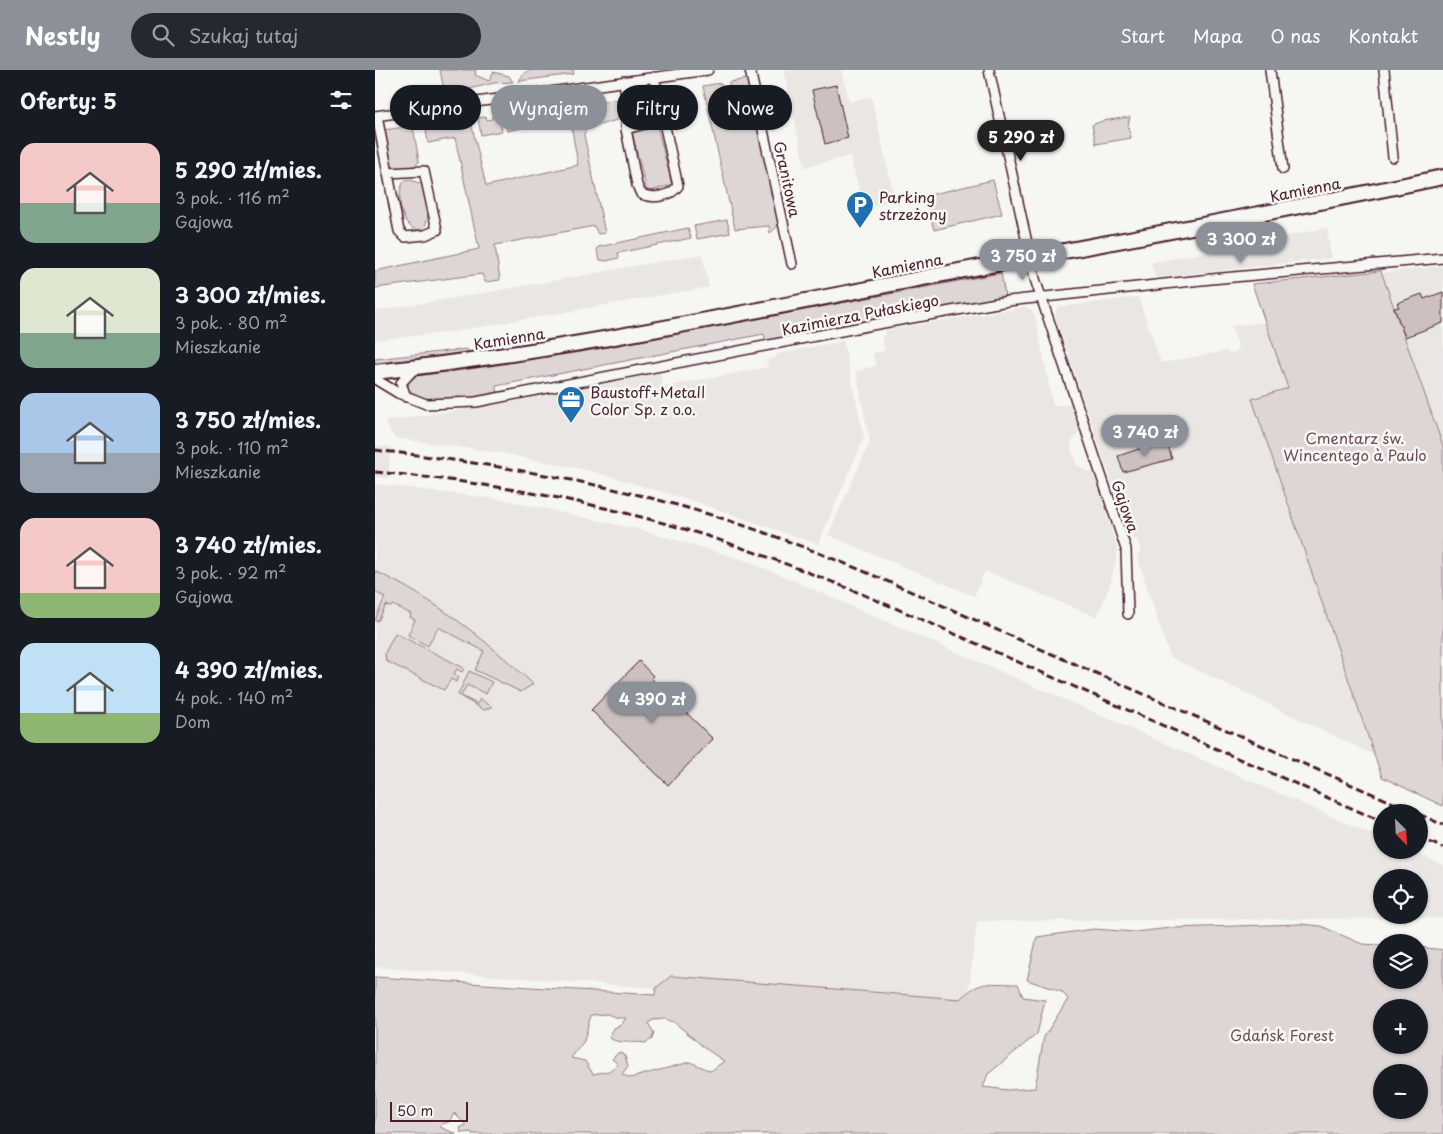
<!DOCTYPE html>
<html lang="pl">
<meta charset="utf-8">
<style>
:root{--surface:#171b24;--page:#242831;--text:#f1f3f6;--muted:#9ea1a6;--accent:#8c9099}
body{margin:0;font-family:"Playpen Sans",sans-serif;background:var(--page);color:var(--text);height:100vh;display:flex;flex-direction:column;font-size:19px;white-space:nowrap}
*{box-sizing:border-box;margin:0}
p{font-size:16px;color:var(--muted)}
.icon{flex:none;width:28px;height:28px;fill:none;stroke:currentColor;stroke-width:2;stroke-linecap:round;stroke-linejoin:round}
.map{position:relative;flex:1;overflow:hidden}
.panel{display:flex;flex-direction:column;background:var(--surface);width:375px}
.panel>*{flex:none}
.banner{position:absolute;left:15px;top:15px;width:475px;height:45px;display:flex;gap:10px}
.needle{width:32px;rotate:156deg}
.buttons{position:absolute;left:998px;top:734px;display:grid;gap:10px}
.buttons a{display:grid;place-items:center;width:55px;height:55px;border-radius:50%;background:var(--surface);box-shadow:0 1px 4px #0004;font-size:25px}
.scale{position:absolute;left:15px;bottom:12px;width:78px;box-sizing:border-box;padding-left:5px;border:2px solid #4a1f2b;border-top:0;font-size:14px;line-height:18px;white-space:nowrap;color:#4a1f2b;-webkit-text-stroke:4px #f6f6f2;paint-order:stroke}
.price{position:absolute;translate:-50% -42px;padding:0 11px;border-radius:18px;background:var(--accent);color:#fff;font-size:16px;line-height:32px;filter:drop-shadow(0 1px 2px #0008)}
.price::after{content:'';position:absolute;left:50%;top:30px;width:15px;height:11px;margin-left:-8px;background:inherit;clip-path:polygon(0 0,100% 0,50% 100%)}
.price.current{background:#222;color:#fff}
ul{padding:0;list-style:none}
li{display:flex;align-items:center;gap:15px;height:125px;padding:0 20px}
li span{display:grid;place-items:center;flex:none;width:140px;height:100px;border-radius:15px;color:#555}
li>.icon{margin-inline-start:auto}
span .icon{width:60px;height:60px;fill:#fffc;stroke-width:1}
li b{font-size:21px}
h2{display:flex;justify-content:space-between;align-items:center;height:60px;padding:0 20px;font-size:21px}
.chip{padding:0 18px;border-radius:22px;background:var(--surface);box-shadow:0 1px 4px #0004;font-size:18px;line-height:45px}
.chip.current{background:var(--accent);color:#fff}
header{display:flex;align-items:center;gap:30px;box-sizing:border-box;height:70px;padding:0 25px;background:var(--accent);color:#fff}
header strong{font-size:24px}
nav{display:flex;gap:28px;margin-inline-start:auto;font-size:18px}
.search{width:350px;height:45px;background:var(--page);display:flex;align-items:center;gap:12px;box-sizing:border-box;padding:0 18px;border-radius:28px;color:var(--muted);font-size:19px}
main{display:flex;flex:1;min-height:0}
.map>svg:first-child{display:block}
</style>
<header>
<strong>Nestly</strong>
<div class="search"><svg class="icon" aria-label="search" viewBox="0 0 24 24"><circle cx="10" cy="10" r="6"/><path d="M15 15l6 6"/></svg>Szukaj tutaj</div>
<nav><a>Start</a><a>Mapa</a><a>O nas</a><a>Kontakt</a></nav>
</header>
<main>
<section class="panel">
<h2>Oferty: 5<svg class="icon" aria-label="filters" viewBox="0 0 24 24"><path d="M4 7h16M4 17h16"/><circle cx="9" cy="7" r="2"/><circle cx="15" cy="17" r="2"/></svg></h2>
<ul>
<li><span style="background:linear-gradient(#f6c9c9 60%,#7fa58c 0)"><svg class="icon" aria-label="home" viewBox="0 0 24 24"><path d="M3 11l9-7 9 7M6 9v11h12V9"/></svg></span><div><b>5 290 zł/mies.</b><p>3 pok. · 116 m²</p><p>Gajowa</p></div></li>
<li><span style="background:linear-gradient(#dfe7d0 65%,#7fa58c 0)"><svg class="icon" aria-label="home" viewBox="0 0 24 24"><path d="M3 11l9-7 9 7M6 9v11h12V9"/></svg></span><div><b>3 300 zł/mies.</b><p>3 pok. · 80 m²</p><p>Mieszkanie</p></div></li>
<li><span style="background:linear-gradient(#a9c7e8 60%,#9aa5b1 0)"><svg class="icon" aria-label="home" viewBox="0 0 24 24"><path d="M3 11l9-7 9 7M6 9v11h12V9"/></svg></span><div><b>3 750 zł/mies.</b><p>3 pok. · 110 m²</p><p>Mieszkanie</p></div></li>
<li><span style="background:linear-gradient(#f6c9c9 75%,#8fb573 0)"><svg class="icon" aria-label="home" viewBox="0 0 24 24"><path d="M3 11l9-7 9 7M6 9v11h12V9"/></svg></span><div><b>3 740 zł/mies.</b><p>3 pok. · 92 m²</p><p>Gajowa</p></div></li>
<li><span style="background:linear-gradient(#bfe0f5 70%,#8fb573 0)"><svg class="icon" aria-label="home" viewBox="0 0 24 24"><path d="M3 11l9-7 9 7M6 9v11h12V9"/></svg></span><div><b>4 390 zł/mies.</b><p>4 pok. · 140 m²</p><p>Dom</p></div></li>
</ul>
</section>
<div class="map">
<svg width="1068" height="1064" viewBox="0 0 1068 1064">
<rect width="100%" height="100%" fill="#f6f6f2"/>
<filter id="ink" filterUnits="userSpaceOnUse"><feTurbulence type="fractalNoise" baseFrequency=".02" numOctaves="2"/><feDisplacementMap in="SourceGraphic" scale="10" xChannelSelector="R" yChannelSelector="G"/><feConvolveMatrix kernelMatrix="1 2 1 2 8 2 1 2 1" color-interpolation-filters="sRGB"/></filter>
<g filter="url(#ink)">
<path fill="#e9e6e3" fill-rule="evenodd" d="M 417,0 L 466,0 L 474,32 L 496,26 L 520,130 L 489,138 L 475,86 L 430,97 L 409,1 Z
M 952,158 L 956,188 L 780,208 L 776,193 Z
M 327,184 L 334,217 L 76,262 L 0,270 L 0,241 L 115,222 Z
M 1068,196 L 1068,376 L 1007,203 Z
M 763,227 L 786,293 L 852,281 L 852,284 L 861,283 L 863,275 L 856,256 L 891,252 L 913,318 L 877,330 L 999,685 L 795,587 L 762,486 L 766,481 L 762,470 L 757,468 L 753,460 L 680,245 L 683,237 Z
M 650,237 L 657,240 L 661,250 L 678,336 L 695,334 L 704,361 L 695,375 L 702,395 L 711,401 L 719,403 L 743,481 L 734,518 L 722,547 L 610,501 L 599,526 L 453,465 L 495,372 L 481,301 L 501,296 L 498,283 L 510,281 L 507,268 L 512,260 Z
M 468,271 L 489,368 L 443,474 L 321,432 L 217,401 L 126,383 L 19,368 L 10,351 L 127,334 L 285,303 L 288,317 L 393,297 L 392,290 L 401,288 L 402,284 Z
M 0,376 L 16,377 L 13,408 L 0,407 Z
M 0,414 L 129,430 L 262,459 L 373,491 L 1006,768 L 1006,780 L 1034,780 L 1068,795 L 1068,848 L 602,851 L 594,919 L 586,929 L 296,907 L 281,918 L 0,897 ZM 1006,808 L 1044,808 L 1044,845 L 1006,845 Z"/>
<path fill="#ddd6d5" stroke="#947a80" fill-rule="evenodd" d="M 65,0 L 101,0 L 100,5 L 114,11 L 118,2 L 134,6 L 138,12 L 119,13 L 70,25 Z
M 156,0 L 198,0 L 199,4 L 144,11 L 149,3 Z
M 373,9 L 403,151 L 402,157 L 395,163 L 394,156 L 360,159 L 328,16 L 346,13 L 348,22 L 355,20 L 354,12 Z
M 276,23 L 282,47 L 256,52 L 258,43 L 256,26 Z
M 245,29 L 245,49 L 211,59 L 209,65 L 230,163 L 223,164 L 219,156 L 120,175 L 125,210 L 110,212 L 107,204 L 0,218 L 0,201 L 104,179 L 80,68 L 53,73 L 51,59 L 53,54 L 93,49 L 96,52 L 111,116 L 203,95 L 193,36 Z
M 174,37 L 177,52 L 132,61 L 129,44 L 137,43 L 138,46 L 149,44 L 150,40 Z
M 124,45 L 127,61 L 106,65 L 103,48 L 111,47 L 112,50 L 117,49 L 117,46 Z
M 755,47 L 753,55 L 756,68 L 721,74 L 717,55 L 727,51 Z
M 38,56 L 44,92 L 39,96 L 20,98 L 14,89 L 8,60 Z
M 282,56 L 297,115 L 272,122 L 257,62 Z
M 35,110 L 47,114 C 51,129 58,147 47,160 C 26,162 20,125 29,111 Z
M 618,110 L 627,144 L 559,160 L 550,126 Z
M 352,150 L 355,163 L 322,169 L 319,156 Z
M 313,158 L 316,168 L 243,183 L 244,188 L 231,191 L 225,190 L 222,182 L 223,177 Z
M 1006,201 L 1068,376 L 1068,736 L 1007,707 L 877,329 L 913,318 L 877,214 Z
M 626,203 L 630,226 L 391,272 L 389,264 L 121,316 L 123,323 C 102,326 46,339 33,318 L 34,312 L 41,306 L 212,281 Z
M 92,279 L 94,282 L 0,294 L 0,289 Z
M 0,501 C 63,531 107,567 158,614 L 146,622 L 100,600 L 109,581 L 63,557 L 53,576 L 33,565 L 40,550 L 35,547 L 36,544 L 18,535 L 16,537 L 11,535 L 3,551 L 0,550 L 10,527 L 0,522 Z
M 20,563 L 89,598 L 87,602 L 82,599 L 79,604 L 84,607 L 81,612 L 76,609 L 69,620 L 11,591 L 10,583 Z
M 94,601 L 117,612 L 111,624 L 92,615 L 86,626 L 102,634 L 105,629 L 117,637 L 109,640 L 83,625 Z
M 926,854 L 946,856 L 987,874 L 1006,875 L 1006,910 L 1044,910 L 1044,877 L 1068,880 L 1068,1064 L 97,1064 L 96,1062 L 86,1063 L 85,1058 L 91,1055 L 79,1043 L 74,1052 L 67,1054 L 65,1057 L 81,1064 L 0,1064 L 0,907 L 280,925 L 281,918 L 296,906 L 585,929 C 605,909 617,914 643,914 L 648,927 L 670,930 L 662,964 L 613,1004 L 608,1017 L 633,1020 L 660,1018 L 669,967 L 693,929 L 687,922 L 652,910 L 662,867 L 719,859 L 760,862 L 796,858 ZM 1006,938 L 1044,938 L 1044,975 L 1006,975 ZM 232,944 L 243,948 L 251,948 L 246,955 L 239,958 L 235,966 L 236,969 C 246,974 259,971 270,973 L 277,969 L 279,963 L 273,953 L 278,950 L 289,949 L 299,952 L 331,979 L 349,991 L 336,1001 L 315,992 L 255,1008 L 247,1004 L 253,996 L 250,986 L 244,982 L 237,989 L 243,994 L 234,1001 L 218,1004 L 210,991 L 196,988 L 209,971 L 216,945 ZM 1006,1002 L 1044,1002 L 1044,1040 L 1006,1040 Z"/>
<path fill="#ccc1c0" stroke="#4a1f2b" d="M 461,15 L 473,68 L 450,74 L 437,20 Z
M 1068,222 L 1068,253 L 1030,267 L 1019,238 L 1024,237 L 1022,233 L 1047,224 L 1049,229 Z
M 791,370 L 797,389 L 748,402 L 743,386 Z
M 264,591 L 278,606 L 276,608 L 338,669 L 293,715 L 216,640 Z"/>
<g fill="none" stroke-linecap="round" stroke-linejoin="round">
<defs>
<path id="minor" d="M 375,0 L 417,194
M 614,0 L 660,209 L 751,479 L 753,544
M 895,0 L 908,99
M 1009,0 L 1018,87
M 249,11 L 252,35 L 251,59 L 262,115 L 266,124 C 278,129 295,127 303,116 L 279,7
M 0,46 L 333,0
M 2,46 L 24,161 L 30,167 L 50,165 L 62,160 L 49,101 L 13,103
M 251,59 L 288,49
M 0,309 L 23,323 L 51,334 L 101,332 L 497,255 L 633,231 L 836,209 L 1068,188
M 31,327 L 26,313 L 39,299"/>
<path id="primary" d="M 0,302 C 183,282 363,244 543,209 C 718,175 894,144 1068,107"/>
</defs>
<use href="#minor" stroke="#4a1f2b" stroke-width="12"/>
<use href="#primary" stroke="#4a1f2b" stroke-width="18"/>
<use href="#minor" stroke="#f6f6f2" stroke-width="9"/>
<use href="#primary" stroke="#f6f6f2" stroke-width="14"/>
<path stroke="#4a1f2b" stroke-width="3" stroke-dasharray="8 4" stroke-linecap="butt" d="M 0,380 C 112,393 224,411 333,444 C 441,477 544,525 647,571 C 778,628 909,685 1039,742
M 0,402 C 112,412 225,432 332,466 C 445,503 553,552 661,600 C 776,650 891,701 1006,751
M 1044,744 L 1068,755
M 1044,767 L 1068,778"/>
</g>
</g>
<defs>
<symbol id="parking-pin" viewBox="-11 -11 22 30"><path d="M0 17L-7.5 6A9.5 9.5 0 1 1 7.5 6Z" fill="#1f6fb2" stroke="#f6f6f2"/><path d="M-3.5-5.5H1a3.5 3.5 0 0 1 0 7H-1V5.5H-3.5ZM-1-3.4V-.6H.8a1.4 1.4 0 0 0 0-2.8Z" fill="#fff"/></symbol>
<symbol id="office-pin" viewBox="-11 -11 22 30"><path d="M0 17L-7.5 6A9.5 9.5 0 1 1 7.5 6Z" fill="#1f6fb2" stroke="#f6f6f2"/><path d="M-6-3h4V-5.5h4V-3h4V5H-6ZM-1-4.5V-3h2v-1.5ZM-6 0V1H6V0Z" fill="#fff"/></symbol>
</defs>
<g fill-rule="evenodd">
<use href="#parking-pin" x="469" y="119" width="32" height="43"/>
<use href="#office-pin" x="180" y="314" width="32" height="43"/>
</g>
<g text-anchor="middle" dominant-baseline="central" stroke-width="5" stroke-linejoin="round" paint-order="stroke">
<g font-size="15" fill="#4a1f2b" stroke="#f6f6f2">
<text transform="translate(413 109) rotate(78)">Granitowa</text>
<text transform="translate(930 119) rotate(-11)">Kamienna</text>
<text transform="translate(532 195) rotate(-11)">Kamienna</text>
<text transform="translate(485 244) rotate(-11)">Kazimierza Pułaskiego</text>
<text transform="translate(134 268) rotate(-9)">Kamienna</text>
<text transform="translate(751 436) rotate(71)">Gajowa</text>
</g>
<g font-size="15" fill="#4a1f2b" stroke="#f6f6f2" text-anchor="start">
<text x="504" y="126">Parking<tspan x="504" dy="17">strzeżony</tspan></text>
<text x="215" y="321">Baustoff+Metall<tspan x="215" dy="17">Color Sp. z o.o.</tspan></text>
</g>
<g font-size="15" fill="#6f4d56" stroke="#f6f6f2">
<text x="980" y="367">Cmentarz św.<tspan x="980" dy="17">Wincentego à Paulo</tspan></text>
<text x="907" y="964">Gdańsk Forest</text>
</g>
</g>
</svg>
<div class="buttons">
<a><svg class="needle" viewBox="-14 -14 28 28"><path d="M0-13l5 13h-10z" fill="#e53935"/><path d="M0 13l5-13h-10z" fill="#9ea1a6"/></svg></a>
<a><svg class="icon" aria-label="locate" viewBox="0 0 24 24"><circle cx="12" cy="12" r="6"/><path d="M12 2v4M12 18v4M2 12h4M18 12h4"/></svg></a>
<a><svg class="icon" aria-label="layers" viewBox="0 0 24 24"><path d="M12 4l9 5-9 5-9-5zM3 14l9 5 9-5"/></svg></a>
<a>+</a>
<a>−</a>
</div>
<div class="scale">50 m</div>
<b class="price current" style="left:646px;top:92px">5 290 zł</b>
<b class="price" style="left:866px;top:194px">3 300 zł</b>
<b class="price" style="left:648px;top:211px">3 750 zł</b>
<b class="price" style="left:770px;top:387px">3 740 zł</b>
<b class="price" style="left:277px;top:654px">4 390 zł</b>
<div class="banner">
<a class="chip">Kupno</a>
<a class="chip current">Wynajem</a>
<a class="chip">Filtry</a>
<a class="chip">Nowe</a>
</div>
</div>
</main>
